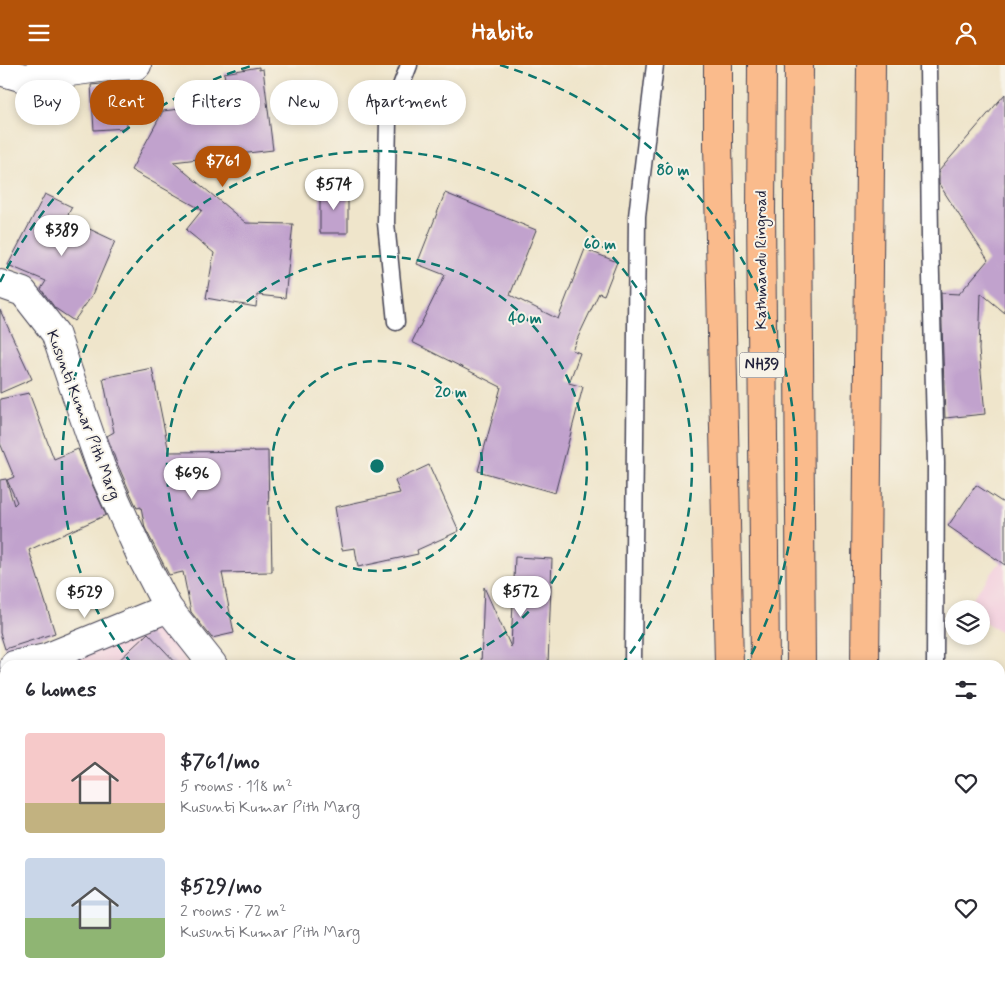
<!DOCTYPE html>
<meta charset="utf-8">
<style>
:root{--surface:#fff;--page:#f2f2f3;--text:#2b2b33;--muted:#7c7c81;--accent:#b45309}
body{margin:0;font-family:Mynerve,sans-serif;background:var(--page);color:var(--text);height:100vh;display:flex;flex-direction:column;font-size:19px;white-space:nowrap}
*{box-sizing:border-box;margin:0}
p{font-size:16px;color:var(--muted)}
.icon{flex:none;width:28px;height:28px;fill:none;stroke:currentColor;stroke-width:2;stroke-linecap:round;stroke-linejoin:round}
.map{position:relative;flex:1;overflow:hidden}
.sheet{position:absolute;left:0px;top:595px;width:1005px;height:321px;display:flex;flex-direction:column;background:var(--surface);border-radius:15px 15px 0 0;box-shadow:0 2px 8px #0003}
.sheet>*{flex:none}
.banner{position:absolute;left:15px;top:15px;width:500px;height:45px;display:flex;gap:10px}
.fabs{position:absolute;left:945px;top:535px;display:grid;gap:10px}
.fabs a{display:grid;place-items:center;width:45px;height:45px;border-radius:50%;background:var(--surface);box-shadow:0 2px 8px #0003;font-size:25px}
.price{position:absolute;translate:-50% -42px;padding:0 11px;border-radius:18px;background:#fff;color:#222;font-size:16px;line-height:32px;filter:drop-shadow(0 1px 2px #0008)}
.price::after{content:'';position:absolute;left:50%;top:30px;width:15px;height:11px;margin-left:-8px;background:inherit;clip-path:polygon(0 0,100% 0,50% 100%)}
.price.current{background:var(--accent);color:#fff}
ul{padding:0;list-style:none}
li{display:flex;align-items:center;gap:15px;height:125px;padding:0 25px}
li span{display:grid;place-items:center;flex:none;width:140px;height:100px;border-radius:5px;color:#555}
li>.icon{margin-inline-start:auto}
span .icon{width:60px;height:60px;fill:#fffc;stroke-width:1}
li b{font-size:21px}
h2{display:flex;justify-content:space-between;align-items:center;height:60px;padding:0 25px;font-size:21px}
.tag{padding:0 18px;border-radius:22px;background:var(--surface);box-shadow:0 2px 8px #0003;font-size:18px;line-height:45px}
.tag.current{background:var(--accent);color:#fff}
header{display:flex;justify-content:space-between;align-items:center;height:65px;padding:0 25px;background:var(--accent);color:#fff;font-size:22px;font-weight:700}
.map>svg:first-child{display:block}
</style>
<header><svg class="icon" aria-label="menu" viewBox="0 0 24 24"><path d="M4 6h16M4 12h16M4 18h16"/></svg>Habito<svg class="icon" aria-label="person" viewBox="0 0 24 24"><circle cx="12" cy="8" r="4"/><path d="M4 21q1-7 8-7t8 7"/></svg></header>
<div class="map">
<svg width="1005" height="916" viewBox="0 0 1005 916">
<rect width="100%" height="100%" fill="#f7f3e8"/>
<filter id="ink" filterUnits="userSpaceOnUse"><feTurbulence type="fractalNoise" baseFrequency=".02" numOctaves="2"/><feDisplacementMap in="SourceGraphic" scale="10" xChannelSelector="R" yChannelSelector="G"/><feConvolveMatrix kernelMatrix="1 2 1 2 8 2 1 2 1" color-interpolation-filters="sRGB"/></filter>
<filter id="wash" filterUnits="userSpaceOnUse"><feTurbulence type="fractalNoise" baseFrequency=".0096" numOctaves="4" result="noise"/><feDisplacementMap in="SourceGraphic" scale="20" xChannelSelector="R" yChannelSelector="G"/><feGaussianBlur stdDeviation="1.12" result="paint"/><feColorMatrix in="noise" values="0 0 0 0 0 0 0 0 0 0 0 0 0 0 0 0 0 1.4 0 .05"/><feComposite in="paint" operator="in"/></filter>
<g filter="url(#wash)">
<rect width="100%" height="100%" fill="#efe5cb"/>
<path fill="#f3cfde" d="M 1005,491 L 1005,569 L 981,555 L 981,544 L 964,544 Z
M 164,558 L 188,600 L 52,600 Z
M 5,756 L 5,812 L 0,807 L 0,773 Z"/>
<g id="blocks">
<path fill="#c1a2cd" d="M 259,2 L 259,5 L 263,4 L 273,85 L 173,97 L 246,158 L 293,159 L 285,233 L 257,230 L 256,242 L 206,233 L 214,188 L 186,165 L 202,145 L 131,105 L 163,46 L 229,38 L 224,8 Z
M 136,16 L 126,63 L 94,65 L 91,20 Z
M 1005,29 L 1005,248 L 981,228 L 979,285 L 985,349 L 945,353 L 941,228 L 959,229 L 988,195 L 939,119 L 939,106 Z
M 320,123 L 348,123 L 348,168 L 320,168 Z
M 445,128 L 536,165 L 510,230 L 558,254 L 585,184 L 617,197 L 604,230 L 599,228 L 572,285 L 580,288 L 569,318 L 583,322 L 555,428 L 478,406 L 501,322 L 412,277 L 445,210 L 417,199 Z
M 45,129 L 72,142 L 66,153 L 115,176 L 91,232 L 74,256 L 55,243 L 41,224 L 46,216 L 8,200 Z
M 0,245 L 32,314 L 0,328 Z
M 152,303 L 169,387 L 268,386 L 269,456 L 271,456 L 272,507 L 222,508 L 234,568 L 212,573 L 191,547 L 183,507 L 169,510 L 145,463 L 141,442 L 137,443 L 116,396 L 107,371 L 114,367 L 103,313 Z
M 29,328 L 54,394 L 78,384 L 87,408 L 106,450 L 29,485 L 55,568 L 5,584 L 0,568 L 0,415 L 6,414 L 14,440 L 17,437 L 7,415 L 14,412 L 0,378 L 0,334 Z
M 429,400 L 459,466 L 417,485 L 418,489 L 358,502 L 355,483 L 342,485 L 335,442 L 400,428 L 395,416 Z
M 976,420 L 1005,439 L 1005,500 L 948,461 Z
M 515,492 L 552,494 L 548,600 L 481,600 L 484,522 L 511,582 Z
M 148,568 L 178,600 L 114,600 Z"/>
</g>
</g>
<g filter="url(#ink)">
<use href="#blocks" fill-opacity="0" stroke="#413f51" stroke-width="1"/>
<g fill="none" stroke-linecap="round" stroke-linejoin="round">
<defs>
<path id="service" d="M 928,0 L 930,174 L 936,398 L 935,600
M 396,257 L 386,158 L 388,55 L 409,0
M 633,600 L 637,151 L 655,0
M 931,911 L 932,916"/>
<path id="minor" d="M 0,6 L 24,13 L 115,1 L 137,0
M 0,219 L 23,227 L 55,268 L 101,402 L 141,491 L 168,543 L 213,600
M 14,600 L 46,593 L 168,543
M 1000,812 L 1005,801
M 633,911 L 634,916
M 167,916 L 176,911
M 953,916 L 955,911"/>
<path id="primary" d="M 718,0 L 718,79 L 729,600
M 865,600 L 871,0
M 729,916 L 729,911
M 864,916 L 864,911"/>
<path id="trunk" d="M 762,0 L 761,145 L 765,600
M 799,0 L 798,137 L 801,600
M 767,911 L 767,916
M 803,911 L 803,916"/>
</defs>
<use href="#service" stroke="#413f51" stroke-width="19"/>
<use href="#minor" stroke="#413f51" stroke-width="30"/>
<use href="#primary" stroke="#413f51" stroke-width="30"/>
<use href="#trunk" stroke="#413f51" stroke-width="30"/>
<use href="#service" stroke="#fff" stroke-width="16"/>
<use href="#minor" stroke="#fff" stroke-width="28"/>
<use href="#primary" stroke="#fabb8c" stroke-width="28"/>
<use href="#trunk" stroke="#fabb8c" stroke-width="28"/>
</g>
</g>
<g fill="none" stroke="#0f766e" stroke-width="2.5" stroke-dasharray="9 6">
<circle cx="377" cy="401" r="105"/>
<path d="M309 600A210 210 0 1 1 445 600"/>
<path d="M132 599A315 315 0 1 1 622 599"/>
<path d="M0 217A419 419 0 0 1 254 0M500 0A419 419 0 0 1 747 598"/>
</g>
<g text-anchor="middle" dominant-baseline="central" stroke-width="4" stroke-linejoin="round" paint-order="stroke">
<rect fill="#f7f3e8" stroke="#62616f" stroke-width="1" x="739.5" y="287.5" width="45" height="25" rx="4"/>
<g font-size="15" font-weight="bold" fill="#22223b">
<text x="762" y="300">NH39</text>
</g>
<g font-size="16" fill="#22223b" stroke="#f7f3e8">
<text transform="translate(761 195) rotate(-90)">Kathmandu Ringroad</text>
<text transform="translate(83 350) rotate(69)">Kusunti Kumar Pith Marg</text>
</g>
</g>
<circle cx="377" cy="401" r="8" fill="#0f766e" stroke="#f7f3e8" stroke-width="2.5"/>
<g font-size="15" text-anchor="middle" font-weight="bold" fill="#0f766e" stroke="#f7f3e8" stroke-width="4" stroke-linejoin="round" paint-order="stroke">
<text x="673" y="110">80 m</text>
<text x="600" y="184">60 m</text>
<text x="525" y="258">40 m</text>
<text x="451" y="332">20 m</text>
</g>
</svg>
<div class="fabs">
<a><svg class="icon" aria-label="layers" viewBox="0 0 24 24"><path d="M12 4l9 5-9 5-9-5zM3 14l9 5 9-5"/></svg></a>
</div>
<b class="price current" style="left:223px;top:123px">$761</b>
<b class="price" style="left:334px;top:146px">$574</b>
<b class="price" style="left:62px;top:192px">$389</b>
<b class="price" style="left:192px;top:435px">$696</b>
<b class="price" style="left:521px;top:553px">$572</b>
<b class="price" style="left:85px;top:554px">$529</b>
<div class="banner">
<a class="tag">Buy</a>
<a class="tag current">Rent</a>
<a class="tag">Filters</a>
<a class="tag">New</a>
<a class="tag">Apartment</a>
</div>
<section class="sheet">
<h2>6 homes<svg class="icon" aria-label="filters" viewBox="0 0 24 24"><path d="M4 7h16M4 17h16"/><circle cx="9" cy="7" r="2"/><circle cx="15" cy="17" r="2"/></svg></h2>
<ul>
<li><span style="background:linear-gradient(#f6c9c9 70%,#c2b280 0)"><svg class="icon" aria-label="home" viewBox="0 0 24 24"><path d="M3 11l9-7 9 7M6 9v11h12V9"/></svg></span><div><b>$761/mo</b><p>5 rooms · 118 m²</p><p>Kusunti Kumar Pith Marg</p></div><svg class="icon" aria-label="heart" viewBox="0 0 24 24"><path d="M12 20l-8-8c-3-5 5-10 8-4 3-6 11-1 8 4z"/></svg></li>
<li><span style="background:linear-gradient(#c9d6e8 60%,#8fb573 0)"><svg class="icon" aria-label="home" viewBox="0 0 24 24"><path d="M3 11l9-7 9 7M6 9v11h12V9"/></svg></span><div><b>$529/mo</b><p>2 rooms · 72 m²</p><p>Kusunti Kumar Pith Marg</p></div><svg class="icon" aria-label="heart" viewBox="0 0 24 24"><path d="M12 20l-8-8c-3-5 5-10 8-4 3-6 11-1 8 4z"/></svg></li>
</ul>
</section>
</div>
